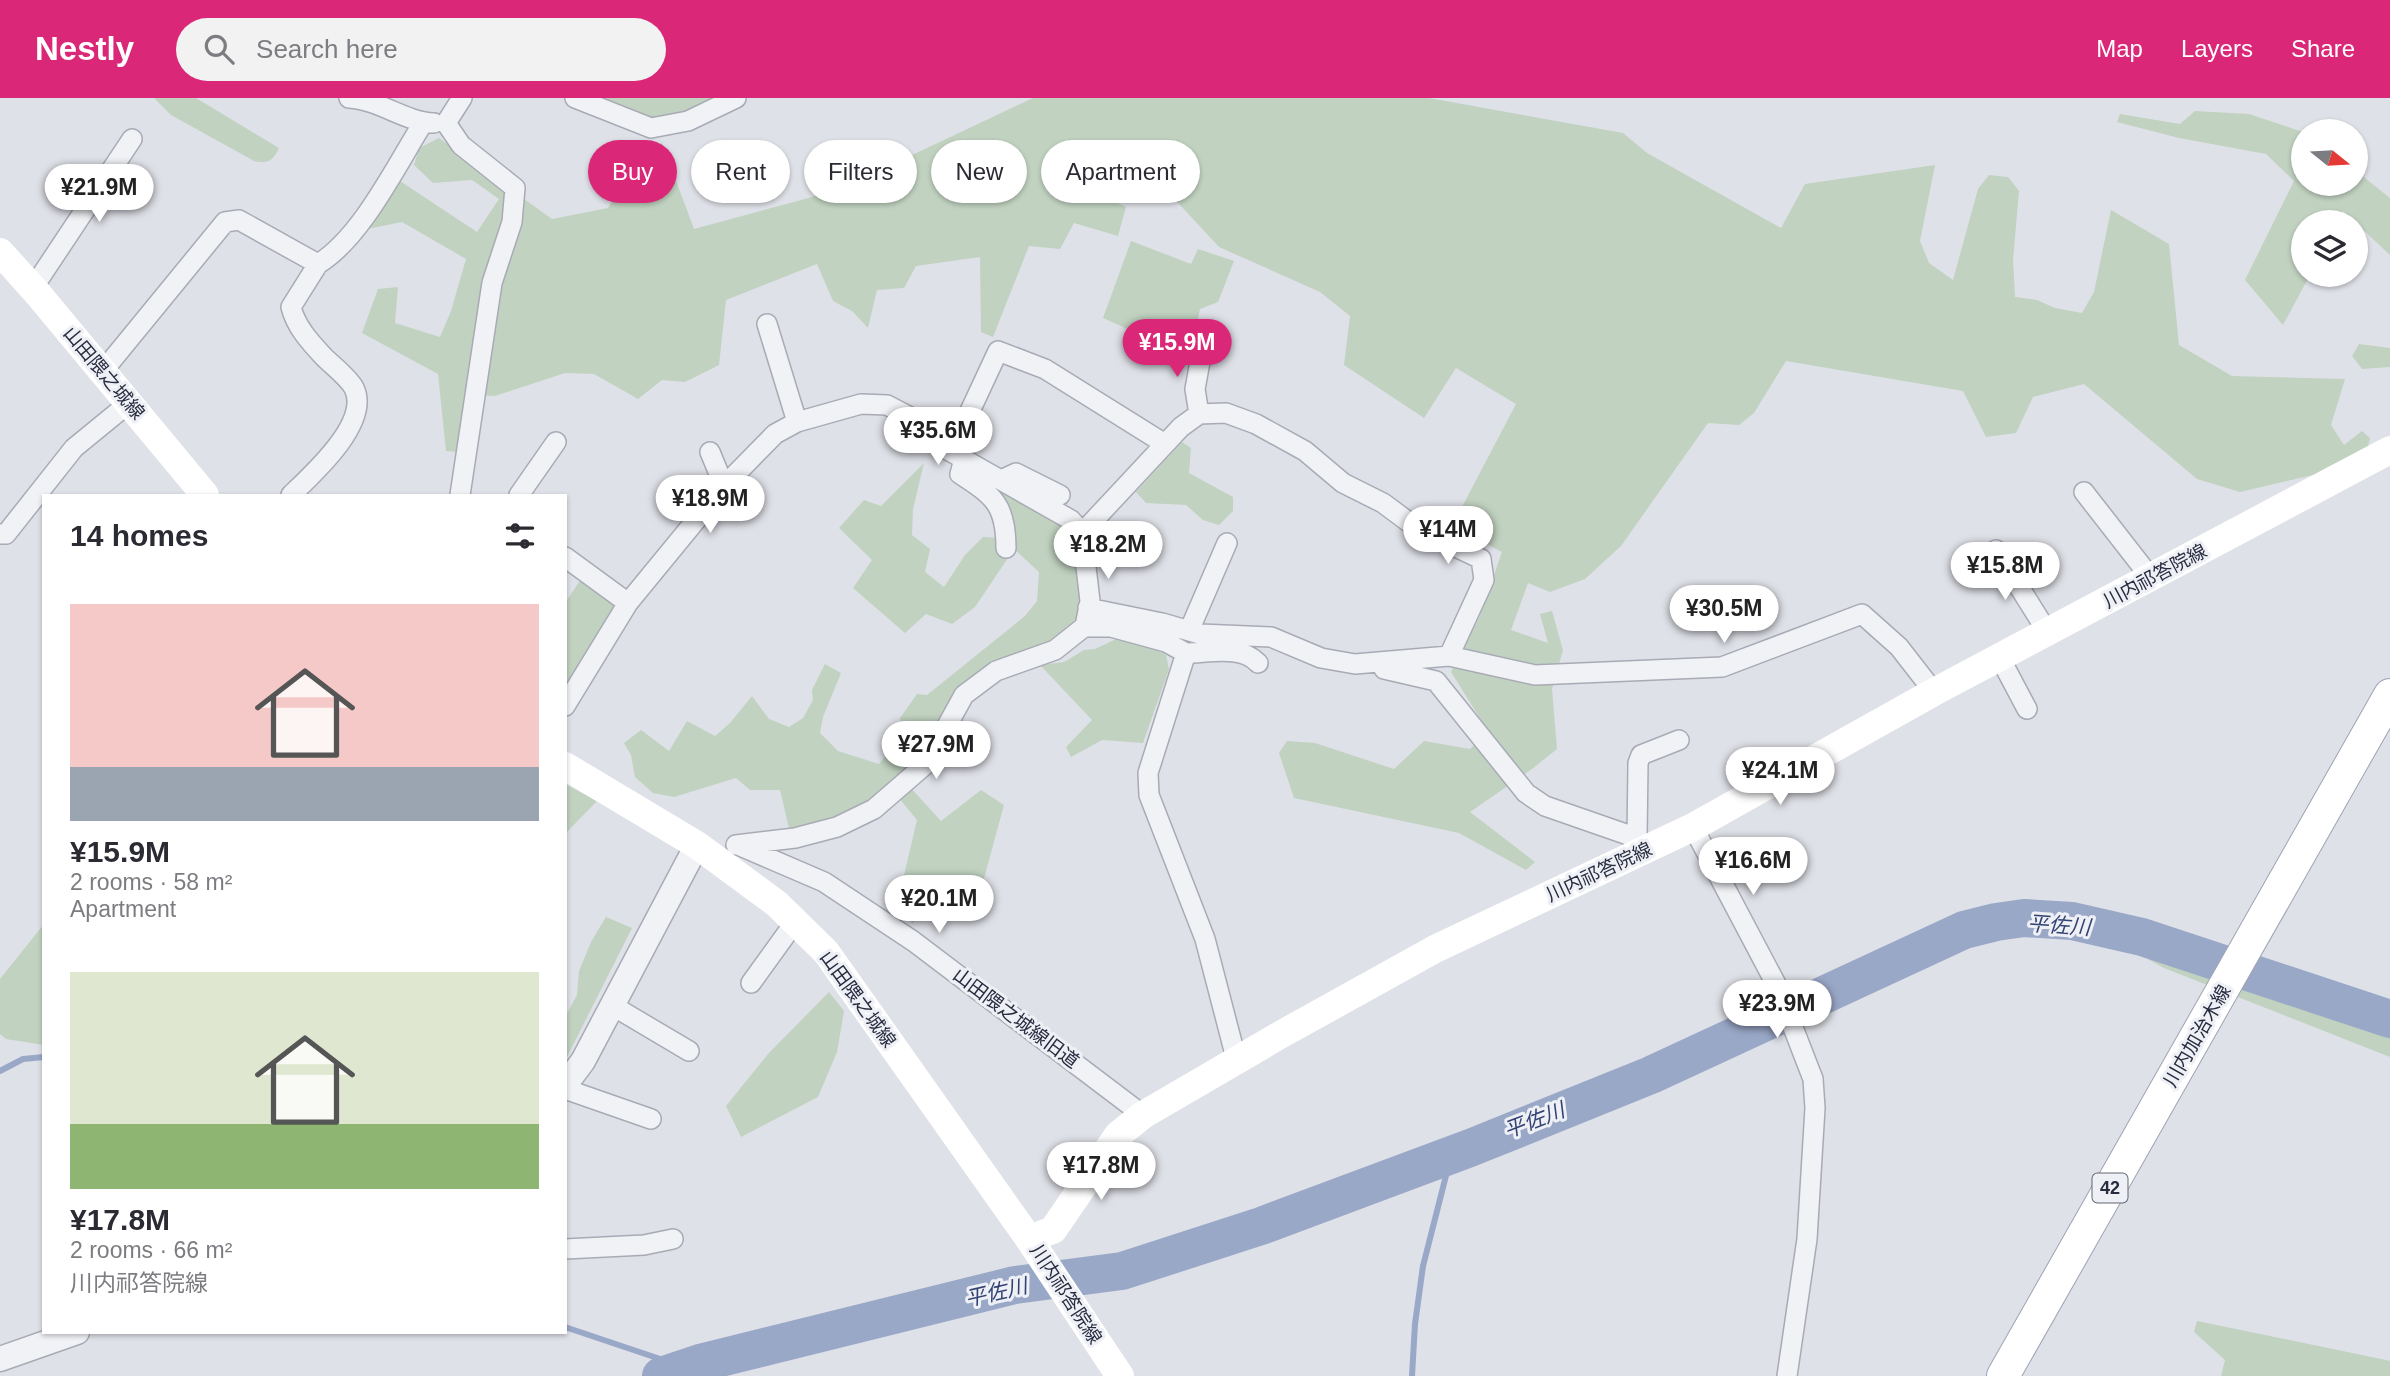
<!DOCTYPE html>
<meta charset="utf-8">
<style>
:root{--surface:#fff;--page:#f2f2f3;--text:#2b2b33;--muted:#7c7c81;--accent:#db2777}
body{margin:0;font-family:Arial,"Noto Sans JP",sans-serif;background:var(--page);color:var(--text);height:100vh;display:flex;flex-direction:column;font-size:26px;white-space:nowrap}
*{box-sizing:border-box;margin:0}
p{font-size:23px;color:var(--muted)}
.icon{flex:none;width:38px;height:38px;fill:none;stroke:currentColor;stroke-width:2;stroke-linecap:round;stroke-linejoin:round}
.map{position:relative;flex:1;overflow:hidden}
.sheet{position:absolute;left:42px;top:396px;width:525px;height:840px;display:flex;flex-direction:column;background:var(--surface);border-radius:0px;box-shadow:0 2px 5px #0004}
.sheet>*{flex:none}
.banner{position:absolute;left:588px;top:42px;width:665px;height:63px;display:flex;gap:14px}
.needle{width:46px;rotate:108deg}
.fabs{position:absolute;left:2291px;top:21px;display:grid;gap:14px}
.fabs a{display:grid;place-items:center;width:77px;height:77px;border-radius:50%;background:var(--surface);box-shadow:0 2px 5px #0004;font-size:35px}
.price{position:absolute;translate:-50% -60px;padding:0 16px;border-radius:24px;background:#fff;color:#222;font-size:23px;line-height:46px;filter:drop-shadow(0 2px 4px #0008)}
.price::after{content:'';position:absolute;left:50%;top:42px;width:21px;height:16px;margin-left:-10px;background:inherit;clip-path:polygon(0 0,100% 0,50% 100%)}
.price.on{background:var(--accent);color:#fff}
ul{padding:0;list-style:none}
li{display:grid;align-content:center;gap:14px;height:371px;padding:0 28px}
li span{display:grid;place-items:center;height:217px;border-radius:0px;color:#555}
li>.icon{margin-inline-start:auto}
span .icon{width:126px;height:126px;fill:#fffc;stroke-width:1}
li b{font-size:30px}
h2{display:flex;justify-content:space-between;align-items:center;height:84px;padding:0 28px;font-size:30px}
.tag{padding:0 24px;border-radius:32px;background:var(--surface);box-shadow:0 2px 5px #0004;font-size:24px;line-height:63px}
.tag.on{background:var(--accent);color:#fff}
header{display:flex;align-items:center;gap:42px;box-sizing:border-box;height:98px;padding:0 35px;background:var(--accent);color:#fff}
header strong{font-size:33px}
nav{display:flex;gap:38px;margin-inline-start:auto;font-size:24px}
.search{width:490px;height:63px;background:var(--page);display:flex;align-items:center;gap:18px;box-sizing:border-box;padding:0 24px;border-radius:38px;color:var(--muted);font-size:26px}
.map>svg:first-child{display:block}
</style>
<header>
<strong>Nestly</strong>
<div class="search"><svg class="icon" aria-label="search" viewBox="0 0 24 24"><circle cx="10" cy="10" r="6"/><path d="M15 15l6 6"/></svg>Search here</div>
<nav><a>Map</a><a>Layers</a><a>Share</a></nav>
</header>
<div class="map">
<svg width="2390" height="1278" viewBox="0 0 2390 1278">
<rect width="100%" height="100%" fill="#dfe1e8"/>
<path fill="#c1d2c0" d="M 154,0 L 196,0 L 279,50 C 273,63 268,66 254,63 L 171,17 Z
M 594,0 L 720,0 L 688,15 L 651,22 Z
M 1033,0 L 1429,0 L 1623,35 L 1647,55 L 1781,130 L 1805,86 L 1935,67 L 1920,143 L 1929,165 L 1953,182 L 1978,91 L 1989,77 L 2008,79 L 2019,93 L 2013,162 L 2015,199 L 2037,202 L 2055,210 L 2082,215 L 2094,194 L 2111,112 L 2169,146 L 2179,247 L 2232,278 L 2345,281 L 2331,327 L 2344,347 L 2362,333 L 2370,340 L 2366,356 L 2330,373 L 2240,394 L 2197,381 L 2084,286 L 2033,299 L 2016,335 L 1986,339 L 1963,293 L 1786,263 L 1754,315 L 1739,327 L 1708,325 L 1621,448 L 1585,481 L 1550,494 L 1528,485 L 1511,532 L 1548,545 L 1540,516 L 1552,513 L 1563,552 L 1552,591 L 1557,651 L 1532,671 L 1470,714 L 1535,764 L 1526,772 L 1459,735 L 1294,700 L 1279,655 L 1287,643 L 1315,645 L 1394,671 L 1424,643 L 1470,651 L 1488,633 L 1451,574 L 1479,520 L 1502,454 L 1452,428 L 1516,306 L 1456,270 L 1424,320 L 1344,267 L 1350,218 L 1320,194 L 1219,149 L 1168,94 L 1123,63 L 1094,74 L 1089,90 L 1126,109 L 1118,138 L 1074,125 L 1060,151 L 1029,148 L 993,239 L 981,234 L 980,159 L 916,168 L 904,190 L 877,192 L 868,230 L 852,213 L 833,203 L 817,166 L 726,202 L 719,267 L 685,284 L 662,282 L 638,301 L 594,276 L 565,275 L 495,298 L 464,297 L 458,354 L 446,353 L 438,276 L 362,235 L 378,191 L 398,189 L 395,225 L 440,239 L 451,213 L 466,161 L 402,124 L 367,131 L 400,83 L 477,134 L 499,101 L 472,82 L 433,85 L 414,67 L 419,50 L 439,40 L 552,121 L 608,110 L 641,54 L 662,45 L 694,131 L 838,92 Z
M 2195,13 L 2249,16 L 2303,34 L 2303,86 L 2356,86 L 2356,73 L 2390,100 L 2390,157 L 2343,113 L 2337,124 L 2303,124 L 2303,177 L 2310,177 L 2283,227 L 2245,182 L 2294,83 L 2266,56 L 2179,40 L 2117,24 L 2120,16 L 2180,26 Z
M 1131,143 L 1191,166 L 1198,151 L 1234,163 L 1218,204 L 1200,211 L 1192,250 L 1152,242 L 1103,220 Z
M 2359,246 L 2390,250 L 2390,269 L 2362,271 L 2352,258 Z
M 1182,344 L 1191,350 L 1189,375 L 1233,399 L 1233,413 L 1219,427 L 1203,422 L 1186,407 L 1146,405 L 1136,394 Z
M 924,365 L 913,411 L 912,437 L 930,451 L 925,474 L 944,489 L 965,457 L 983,439 L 1002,440 L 994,385 L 1077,436 L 1085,500 L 1080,527 L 1051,550 L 993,570 L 926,653 L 879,702 L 824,727 L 789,730 L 780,692 L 750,692 L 736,680 L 674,699 L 653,695 L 635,679 L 631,657 L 624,645 L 641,632 L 669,653 L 687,623 L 715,638 L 730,625 L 752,598 L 769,621 L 789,629 L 803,620 L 813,602 L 812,592 L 825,566 L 841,575 L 823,619 L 820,635 L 838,653 L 879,666 L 902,636 L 900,620 L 917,596 L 927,597 L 1025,518 L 1037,503 L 1039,474 L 1014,451 L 975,509 L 952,526 L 926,516 L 905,535 L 853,490 L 872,462 L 839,430 L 864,402 L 881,408 Z
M 581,481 L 621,507 L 565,595 L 565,505 Z
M 1116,541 L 1147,547 L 1166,557 L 1169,571 L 1143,645 L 1102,642 L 1071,659 L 1066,649 L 1092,622 L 1040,567 L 1064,564 L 1084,552 L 1095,551 Z
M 565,686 L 597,703 L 565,736 Z
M 909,688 L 941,723 L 981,692 L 1004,707 L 980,795 L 932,806 L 912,826 L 900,794 L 917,722 L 898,699 Z
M 606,819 L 632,830 L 565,963 L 565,919 L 577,897 L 579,873 L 591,844 Z
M 44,826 L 44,947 L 6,941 L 0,936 L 0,881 Z
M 2142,858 L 2390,931 L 2390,959 L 2164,870 Z
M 829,894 L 844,913 L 837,954 L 818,999 L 741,1039 L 726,1008 L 768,956 Z
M 2197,1223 L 2386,1262 L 2390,1263 L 2390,1278 L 2221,1278 L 2225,1262 L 2194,1234 Z"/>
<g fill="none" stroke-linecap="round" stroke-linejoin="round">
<path stroke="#9aa8c8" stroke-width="6" d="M 0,973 L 23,961 L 44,959
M 565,1229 L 687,1270
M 1412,1278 L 1415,1226 L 1423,1168 L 1451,1058"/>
<path stroke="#9aa8c8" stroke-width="38" d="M 661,1278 L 700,1265 L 1015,1187 L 1122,1173 L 1261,1128 L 1470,1050 L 1651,977 L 1964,832 L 1996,824 L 2024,820 L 2072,823 L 2142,839 L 2390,921"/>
<defs>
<path id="minor" d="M 349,0 C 380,2 405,24 434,25
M 575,0 L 651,30 L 688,23 L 736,0
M 318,166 C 361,140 396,68 423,25
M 33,190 L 132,41
M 103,273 L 225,124 L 239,122 L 318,166 L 291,209 C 296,229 310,244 324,259 C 333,268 348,279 354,290 C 371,324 313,376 291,397
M 1199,316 L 1195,291 L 1203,247
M 797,324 L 861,306 L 887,307 L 912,320 L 937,346 L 1071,422 L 1082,435 L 1090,503 L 1086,523
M 951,354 L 998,253 L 1045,271 L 1165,346
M 964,361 L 960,376 C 994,398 1006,407 1006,450
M 1001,382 L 1016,375 L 1060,397
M 724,388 L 775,336 L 797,324 L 767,226
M 2084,394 L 2151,480
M 460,397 L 492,185 L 512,124 L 515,90 L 461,47 L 446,25 L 462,0
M 519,397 L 556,344
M 1082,435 L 1181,329 L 1199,316 L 1226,315 L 1256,326 L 1305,353 L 1343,385 L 1383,405 L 1418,431 L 1481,461 L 1484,482 L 1449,558 L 1355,566 L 1321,560 L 1271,539 L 1200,536 L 1162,525 L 1088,510
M 0,436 L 6,436 L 74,350 L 129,305
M 1996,452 L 2048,535
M 565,459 L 628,505 L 565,608
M 628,505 L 724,388 L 710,354
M 1189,533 L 1227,445
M 1186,555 C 1209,555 1242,547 1258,565
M 1449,558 L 1535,577 L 1722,569 L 1862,516 L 1899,549 L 1934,594
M 2000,560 L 2027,611
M 1384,571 L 1436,583 L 1526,695 L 1545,708 L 1637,740 L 1645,752
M 1693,729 L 1777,888 L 1813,981 L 1815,1010 L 1807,1141 L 1787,1278
M 1637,740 L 1638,665 L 1641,657 L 1679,642
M 736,747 L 795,740 L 837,729 L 874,711 L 926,666 L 964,597 L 996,573 L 1055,552 L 1084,529 L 1111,529 L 1166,544 L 1186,555 L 1148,675 L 1149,697 L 1205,841 L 1237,964
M 738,747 L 824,784 L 913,843 L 1143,1017
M 751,885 L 795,824
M 613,908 L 689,953
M 565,991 L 651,1021
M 565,1151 L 644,1147 L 673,1141"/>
<path id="tertiary" d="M 565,987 L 583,963 L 697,747
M 0,1261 L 77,1234"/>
<path id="primary" d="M 2003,1278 L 2390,597"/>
</defs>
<use href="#minor" stroke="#a8abb5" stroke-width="22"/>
<use href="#tertiary" stroke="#a8abb5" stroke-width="27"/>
<use href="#primary" stroke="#9ea3b4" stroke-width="34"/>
<use href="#minor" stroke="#f1f2f6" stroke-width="19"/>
<use href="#tertiary" stroke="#f1f2f6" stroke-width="24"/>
<path stroke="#fff" stroke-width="28" d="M 0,154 L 38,196 L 205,397
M 565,668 L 697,747 L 777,806 L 826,854 L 1029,1141 L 1120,1278
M 1029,1141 L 1053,1132 L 1118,1037 L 1143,1017 L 1280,937 L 1435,851 L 1693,729 L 1934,594 L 2390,352"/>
<use href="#primary" stroke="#fff" stroke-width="32"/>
</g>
<g text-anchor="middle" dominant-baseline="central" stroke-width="6" stroke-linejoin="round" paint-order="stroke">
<rect fill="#eef0f6" stroke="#636776" stroke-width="2" x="2092.5" y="1075.5" width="35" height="29" rx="5"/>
<g font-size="18" font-weight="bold" fill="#282c3f">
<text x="2110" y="1090">42</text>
</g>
<g font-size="19" fill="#282c3f" stroke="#eef0f6">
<text transform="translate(104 275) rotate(50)">山田隈之城線</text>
<text transform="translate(2155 478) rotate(-28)">川内祁答院線</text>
<text transform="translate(1599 774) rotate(-25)">川内祁答院線</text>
<text transform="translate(858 901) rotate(54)">山田隈之城線</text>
<text transform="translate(1016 920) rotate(37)">山田隈之城線旧道</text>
<text transform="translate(2197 938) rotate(-60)">川内加治木線</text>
<text transform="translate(1066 1196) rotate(57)">川内祁答院線</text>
</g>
<g font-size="21" font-style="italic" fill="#324373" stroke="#eef0f6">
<text transform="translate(2059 827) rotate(4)">平佐川</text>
<text transform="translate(1534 1022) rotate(-21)">平佐川</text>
<text transform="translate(996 1194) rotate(-13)">平佐川</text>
</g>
</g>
</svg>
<div class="fabs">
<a><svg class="needle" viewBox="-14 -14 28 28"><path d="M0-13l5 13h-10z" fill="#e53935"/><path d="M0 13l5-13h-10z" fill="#7c7c81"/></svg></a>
<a><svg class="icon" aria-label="layers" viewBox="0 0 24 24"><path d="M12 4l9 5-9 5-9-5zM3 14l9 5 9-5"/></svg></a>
</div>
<b class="price" style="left:99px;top:126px">¥21.9M</b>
<b class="price on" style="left:1177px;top:281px">¥15.9M</b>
<b class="price" style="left:938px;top:369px">¥35.6M</b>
<b class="price" style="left:710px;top:437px">¥18.9M</b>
<b class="price" style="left:1448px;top:468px">¥14M</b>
<b class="price" style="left:1108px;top:483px">¥18.2M</b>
<b class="price" style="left:2005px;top:504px">¥15.8M</b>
<b class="price" style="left:1724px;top:547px">¥30.5M</b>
<b class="price" style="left:936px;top:683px">¥27.9M</b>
<b class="price" style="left:1780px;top:709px">¥24.1M</b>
<b class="price" style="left:1753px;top:799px">¥16.6M</b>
<b class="price" style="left:939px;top:837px">¥20.1M</b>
<b class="price" style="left:1777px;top:942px">¥23.9M</b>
<b class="price" style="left:1101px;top:1104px">¥17.8M</b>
<div class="banner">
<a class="tag on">Buy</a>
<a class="tag">Rent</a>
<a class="tag">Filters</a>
<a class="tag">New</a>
<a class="tag">Apartment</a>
</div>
<section class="sheet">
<h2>14 homes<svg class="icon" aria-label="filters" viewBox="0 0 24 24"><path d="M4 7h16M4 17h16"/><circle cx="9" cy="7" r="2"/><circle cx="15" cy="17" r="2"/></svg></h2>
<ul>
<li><span style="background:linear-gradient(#f6c9c9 75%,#9aa5b1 0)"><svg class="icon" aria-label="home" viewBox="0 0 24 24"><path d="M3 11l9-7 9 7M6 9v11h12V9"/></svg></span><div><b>¥15.9M</b><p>2 rooms · 58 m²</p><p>Apartment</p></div></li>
<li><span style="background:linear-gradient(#dfe7d0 70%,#8fb573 0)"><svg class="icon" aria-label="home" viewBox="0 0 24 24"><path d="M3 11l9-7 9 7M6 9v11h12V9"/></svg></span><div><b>¥17.8M</b><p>2 rooms · 66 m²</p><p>川内祁答院線</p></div></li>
</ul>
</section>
</div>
